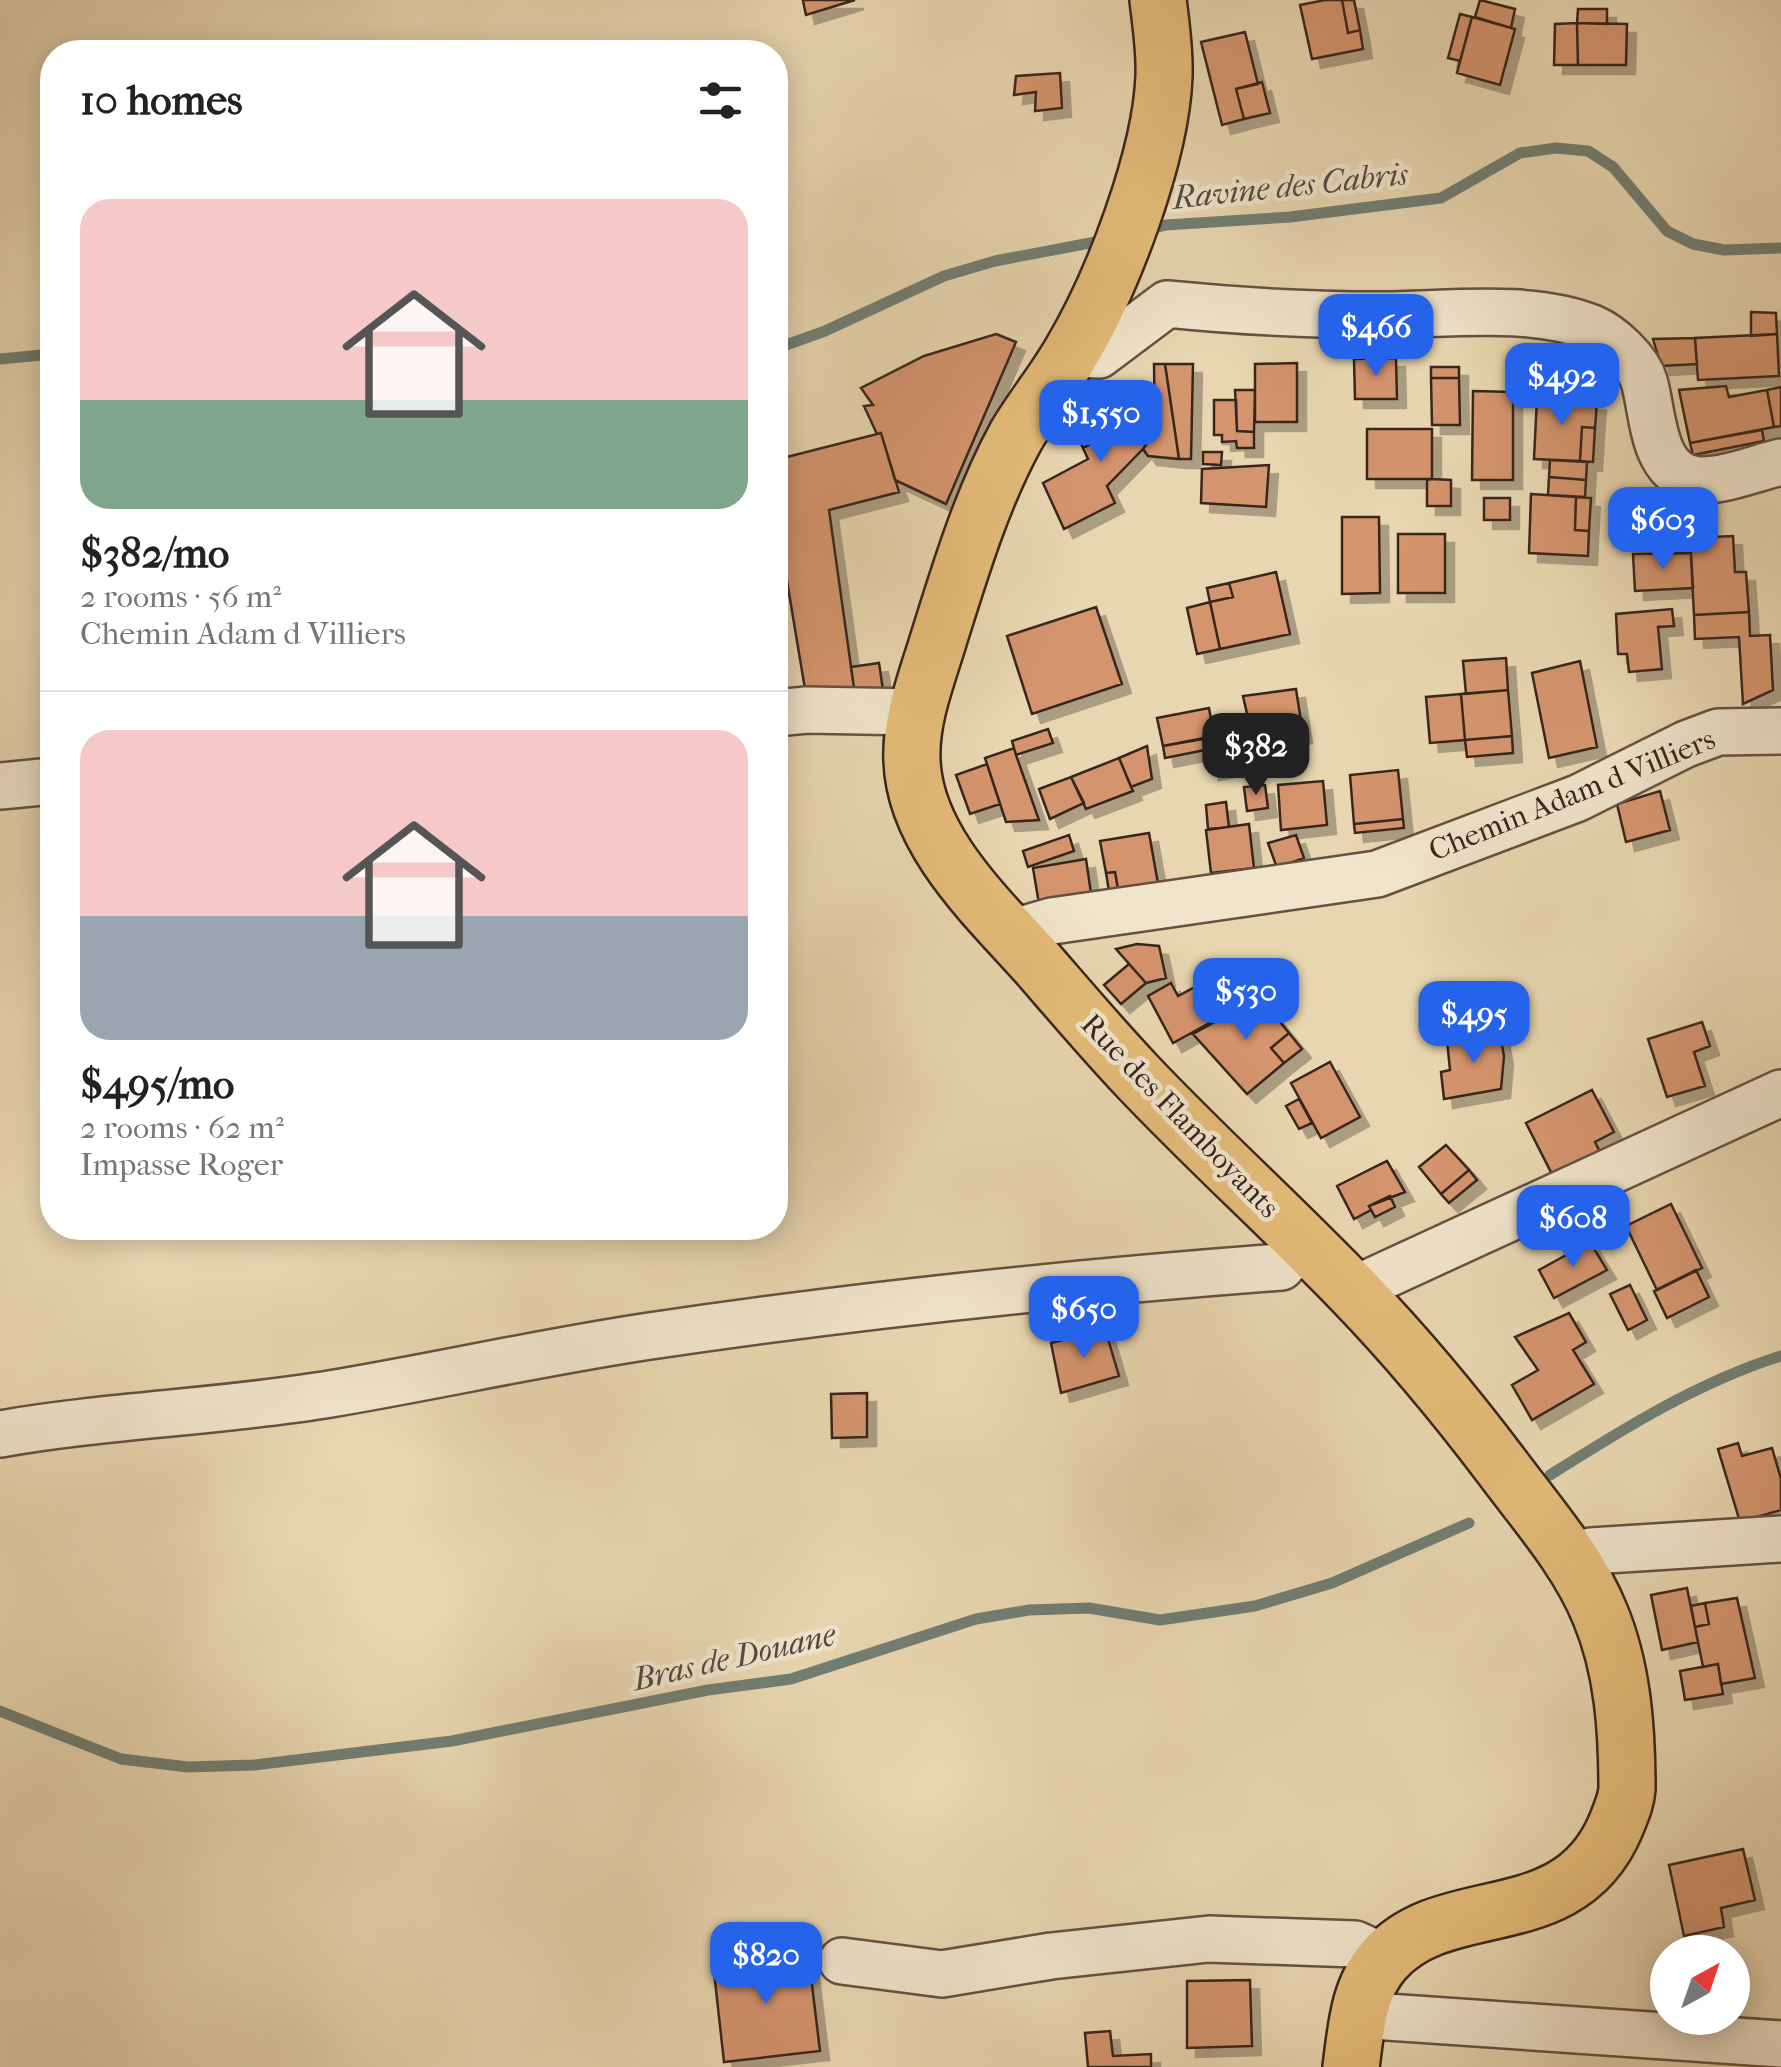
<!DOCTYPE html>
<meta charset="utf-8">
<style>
:root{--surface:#fff;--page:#f6f6f6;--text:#222;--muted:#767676;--line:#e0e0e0;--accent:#2563eb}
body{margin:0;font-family:"IM FELL French Canon",serif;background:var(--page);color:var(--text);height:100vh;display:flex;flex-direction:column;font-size:38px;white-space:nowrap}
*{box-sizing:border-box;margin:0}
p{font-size:32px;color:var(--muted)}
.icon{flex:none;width:55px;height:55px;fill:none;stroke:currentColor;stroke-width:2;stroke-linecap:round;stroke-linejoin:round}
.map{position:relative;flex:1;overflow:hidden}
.side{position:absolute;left:40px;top:40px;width:748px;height:1200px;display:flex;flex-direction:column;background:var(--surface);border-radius:40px;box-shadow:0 5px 25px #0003}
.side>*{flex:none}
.needle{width:65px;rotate:40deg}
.fabs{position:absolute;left:1650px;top:1935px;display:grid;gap:20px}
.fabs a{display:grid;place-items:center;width:100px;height:100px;border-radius:50%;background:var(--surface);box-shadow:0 5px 25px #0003;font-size:50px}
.price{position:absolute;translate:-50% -85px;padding:0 22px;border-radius:20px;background:var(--accent);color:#fff;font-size:32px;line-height:65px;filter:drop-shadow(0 2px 5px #0008)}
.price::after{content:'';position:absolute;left:50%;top:60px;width:30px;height:22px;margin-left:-15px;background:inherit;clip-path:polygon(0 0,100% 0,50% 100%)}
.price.active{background:#222;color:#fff}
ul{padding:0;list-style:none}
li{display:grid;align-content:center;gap:20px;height:530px;padding:0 40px}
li+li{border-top:2px solid var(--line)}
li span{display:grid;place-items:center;height:310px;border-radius:30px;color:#555}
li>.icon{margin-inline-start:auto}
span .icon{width:180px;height:180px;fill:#fffc;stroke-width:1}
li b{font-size:42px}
h2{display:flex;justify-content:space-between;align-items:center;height:120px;padding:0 40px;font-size:42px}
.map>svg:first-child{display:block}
</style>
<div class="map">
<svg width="1781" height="2067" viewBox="0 0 1781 2067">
<defs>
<filter id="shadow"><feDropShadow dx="9" dy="9" stdDeviation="0" flood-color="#0004"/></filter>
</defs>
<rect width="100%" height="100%" fill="#e8d6b0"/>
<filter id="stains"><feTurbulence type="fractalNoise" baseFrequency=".002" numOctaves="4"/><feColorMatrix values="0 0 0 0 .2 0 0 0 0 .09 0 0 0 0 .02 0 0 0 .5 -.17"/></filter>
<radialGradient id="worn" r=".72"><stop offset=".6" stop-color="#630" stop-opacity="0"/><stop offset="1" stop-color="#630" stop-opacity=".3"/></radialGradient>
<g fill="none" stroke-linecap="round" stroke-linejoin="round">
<path stroke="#717e73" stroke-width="11" d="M 1143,231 L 1166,225 L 1290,217 L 1441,198 L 1520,153 L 1556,148 L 1588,151 L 1613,167 L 1667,231 L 1693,244 L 1724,250 L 1781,248
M 775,349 L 825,331 L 944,276 L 995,261 L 1106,240
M 0,359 L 52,354
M 1550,1475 C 1623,1429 1698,1382 1781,1356
M 0,1711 L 121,1759 L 188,1767 L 254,1765 L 452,1741 L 708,1690 L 791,1679 L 976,1619 L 1029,1610 L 1089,1608 L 1160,1620 L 1255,1606 L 1332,1583 L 1469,1523"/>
</g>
<path fill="#d4946e" stroke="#39251e" stroke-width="2.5" filter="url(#shadow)" d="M 805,0 L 855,0 L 806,15 L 803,1 Z
M 1325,0 L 1342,0 L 1348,33 L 1360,30 L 1363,49 L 1312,59 L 1300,5 Z
M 1342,0 L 1354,0 L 1360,30 L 1348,33 Z
M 1480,0 L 1515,9 L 1511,28 L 1475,17 Z
M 1578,9 L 1607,9 L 1607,24 L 1577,23 Z
M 1460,14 L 1472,17 L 1460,61 L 1448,58 Z
M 1472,17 L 1515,29 L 1500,85 L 1457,73 Z
M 1577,23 L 1578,65 L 1554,65 L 1555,24 Z
M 1577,23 L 1627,24 L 1626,65 L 1578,65 Z
M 1245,32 L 1258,84 L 1236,89 L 1244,119 L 1222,125 L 1201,42 Z
M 1060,73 L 1062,108 L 1035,111 L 1036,92 L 1014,95 L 1016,76 Z
M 1262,82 L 1270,113 L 1244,119 L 1236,89 Z
M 1751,312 L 1776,313 L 1777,334 L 1751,336 Z
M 996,334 L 1016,342 L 946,504 L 895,480 L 881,433 L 877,434 L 864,406 L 873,405 L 861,388 L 924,356 Z
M 1777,334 L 1779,376 L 1698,380 L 1695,338 Z
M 1695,338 L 1697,364 L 1661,366 L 1653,339 Z
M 1396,358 L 1397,399 L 1355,399 L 1354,359 Z
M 1297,363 L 1297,422 L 1255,422 L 1255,364 Z
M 1154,364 L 1165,364 L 1179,459 L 1148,456 L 1143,449 L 1155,432 Z
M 1165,364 L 1193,364 L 1191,459 L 1179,459 Z
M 1431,367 L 1459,367 L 1459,378 L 1431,378 Z
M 1431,378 L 1459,378 L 1460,425 L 1432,425 Z
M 1726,386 L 1729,397 L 1767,390 L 1774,427 L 1690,443 L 1679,390 Z
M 1781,387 L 1781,426 L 1774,427 L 1767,390 Z
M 1235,390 L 1255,390 L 1254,432 L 1237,431 Z
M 1473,391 L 1513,392 L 1513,480 L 1472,480 Z
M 1138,398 L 1155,432 L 1143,449 L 1107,486 L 1115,503 L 1064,529 L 1043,483 L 1088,459 L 1083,448 L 1105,437 L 1097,419 Z
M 1537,398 L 1597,402 L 1595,428 L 1582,427 L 1580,461 L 1534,459 Z
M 1214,400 L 1236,400 L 1237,431 L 1254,432 L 1254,448 L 1237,448 L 1236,441 L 1222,442 L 1222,435 L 1214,435 Z
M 1097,419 L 1105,437 L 1083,448 L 1075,430 Z
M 1582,427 L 1595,428 L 1593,462 L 1580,461 Z
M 1367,429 L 1432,429 L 1432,479 L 1367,479 Z
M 1762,430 L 1764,441 L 1693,455 L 1690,443 Z
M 881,433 L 899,492 L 829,510 L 855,695 L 807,701 L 775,509 L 775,460 Z
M 1203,452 L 1222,452 L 1221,465 L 1203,464 Z
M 1550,460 L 1587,462 L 1586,480 L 1549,477 Z
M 1269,465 L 1266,507 L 1201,503 L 1202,469 Z
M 1549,477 L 1586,480 L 1585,497 L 1548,495 Z
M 1432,479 L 1451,480 L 1451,506 L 1427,506 L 1427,480 Z
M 1531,494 L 1576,497 L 1575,530 L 1589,531 L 1588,556 L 1529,553 Z
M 1576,497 L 1591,498 L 1589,531 L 1575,530 Z
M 1484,498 L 1510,498 L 1510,520 L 1484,520 Z
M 1342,517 L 1379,517 L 1380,593 L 1342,594 Z
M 1398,534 L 1445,534 L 1445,593 L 1398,593 Z
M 1733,536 L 1735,572 L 1746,572 L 1749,612 L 1694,615 L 1690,538 Z
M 1690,538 L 1691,553 L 1656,554 L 1655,539 Z
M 1691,553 L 1693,588 L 1635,591 L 1633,554 Z
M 1276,572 L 1290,634 L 1220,649 L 1210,602 L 1233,597 L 1229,583 Z
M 1229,583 L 1233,597 L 1210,602 L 1207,588 Z
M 1210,602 L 1220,649 L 1197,654 L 1187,608 Z
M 1096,607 L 1122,684 L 1032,714 L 1007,636 Z
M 1672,609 L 1674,626 L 1658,627 L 1662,669 L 1629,672 L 1627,654 L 1618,654 L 1616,614 Z
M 1749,612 L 1750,636 L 1770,635 L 1773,690 L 1743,704 L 1739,637 L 1695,639 L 1694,615 Z
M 1506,658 L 1508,690 L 1466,694 L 1463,661 Z
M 1580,661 L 1597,747 L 1549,758 L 1532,673 Z
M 879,663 L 883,690 L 855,695 L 851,667 Z
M 1296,689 L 1303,734 L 1272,740 L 1270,723 L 1250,727 L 1243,696 Z
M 1508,690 L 1512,736 L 1465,740 L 1461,694 Z
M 1461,694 L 1465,740 L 1430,743 L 1426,697 Z
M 1209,708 L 1214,736 L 1163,746 L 1157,718 Z
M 1048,729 L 1053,743 L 1016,755 L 1012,741 Z
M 1238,736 L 1241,765 L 1210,771 L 1208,759 L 1220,757 L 1216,740 Z
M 1512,736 L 1513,753 L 1467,757 L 1465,740 Z
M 1203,739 L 1205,750 L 1165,758 L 1163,746 Z
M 1147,746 L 1152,779 L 1131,787 L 1119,758 Z
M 1014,748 L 1016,755 L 1039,820 L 1006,822 L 985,758 Z
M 1119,758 L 1133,791 L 1086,809 L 1071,777 Z
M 987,764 L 1000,804 L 970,814 L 956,775 Z
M 1398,770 L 1403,819 L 1354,824 L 1350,775 Z
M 1071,777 L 1084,803 L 1050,819 L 1039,789 Z
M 1323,781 L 1327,825 L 1281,830 L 1278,785 Z
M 1265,785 L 1268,808 L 1247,811 L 1244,787 Z
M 1660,791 L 1670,830 L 1626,842 L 1617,804 Z
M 1226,802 L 1229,827 L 1208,829 L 1206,805 Z
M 1403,819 L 1404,828 L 1355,833 L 1354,824 Z
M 1249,824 L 1254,868 L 1211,873 L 1206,830 Z
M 1149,833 L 1159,889 L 1119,895 L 1115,872 L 1106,873 L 1100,841 Z
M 1069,835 L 1074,851 L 1028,867 L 1023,851 Z
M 1296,835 L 1304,858 L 1277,868 L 1268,843 Z
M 1086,859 L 1092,900 L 1040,910 L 1033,868 Z
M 1115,872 L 1119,895 L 1110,897 L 1106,873 Z
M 1137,944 L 1159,946 L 1166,978 L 1146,983 L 1116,949 Z
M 1129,964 L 1146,983 L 1121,1004 L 1104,985 Z
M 1171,983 L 1178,996 L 1195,987 L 1213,1021 L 1173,1043 L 1148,996 Z
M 1260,997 L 1289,1033 L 1271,1048 L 1284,1063 L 1247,1094 L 1193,1034 Z
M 1702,1022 L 1710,1046 L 1694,1052 L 1705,1086 L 1667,1097 L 1648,1039 Z
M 1289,1033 L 1302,1049 L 1284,1063 L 1271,1048 Z
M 1500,1034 L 1504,1056 L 1501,1089 L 1444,1099 L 1441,1072 L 1450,1070 L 1447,1040 Z
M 1330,1062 L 1360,1117 L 1321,1138 L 1291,1083 Z
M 1592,1090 L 1614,1132 L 1595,1142 L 1604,1160 L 1557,1184 L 1526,1123 Z
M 1299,1099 L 1312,1123 L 1299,1129 L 1286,1106 Z
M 1446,1145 L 1469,1170 L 1441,1194 L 1419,1167 Z
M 1387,1161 L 1405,1192 L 1369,1206 L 1371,1210 L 1354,1219 L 1337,1186 Z
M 1469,1170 L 1477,1180 L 1449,1203 L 1441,1194 Z
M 1390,1196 L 1395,1207 L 1375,1217 L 1369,1206 Z
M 1671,1204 L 1702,1268 L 1657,1290 L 1626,1226 Z
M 1590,1242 L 1607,1270 L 1554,1298 L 1539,1270 Z
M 1696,1270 L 1709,1297 L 1667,1318 L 1654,1291 Z
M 1630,1285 L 1647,1320 L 1628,1330 L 1610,1294 Z
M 1569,1313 L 1586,1342 L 1573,1350 L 1594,1384 L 1532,1420 L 1512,1385 L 1538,1370 L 1515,1337 Z
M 1105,1329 L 1119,1376 L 1061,1393 L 1051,1343 Z
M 867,1393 L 867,1437 L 832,1438 L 831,1394 Z
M 1738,1443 L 1742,1456 L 1772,1448 L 1781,1479 L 1781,1510 L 1740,1522 L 1718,1449 Z
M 1687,1588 L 1698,1642 L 1662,1650 L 1651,1595 Z
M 1737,1598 L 1755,1678 L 1721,1684 L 1718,1664 L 1703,1667 L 1695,1627 L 1709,1624 L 1705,1603 Z
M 1705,1603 L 1709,1624 L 1695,1627 L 1691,1606 Z
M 1718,1664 L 1723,1694 L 1685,1700 L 1680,1671 Z
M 1743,1849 L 1755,1900 L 1721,1908 L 1724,1927 L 1684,1936 L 1669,1865 Z
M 808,1952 L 820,2051 L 724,2062 L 713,1963 Z
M 1250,1980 L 1252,2046 L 1187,2048 L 1187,1981 Z
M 1110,2031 L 1113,2056 L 1151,2054 L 1151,2067 L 1088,2067 L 1085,2033 Z"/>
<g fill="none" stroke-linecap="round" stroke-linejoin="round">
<defs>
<path id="minor" d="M 1071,354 L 1099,355 L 1167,304 C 1238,311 1308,315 1380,315 C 1445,315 1531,303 1592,328 C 1611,336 1638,361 1644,381 C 1654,414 1651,476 1699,480 C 1725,481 1756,468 1781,462
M 775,713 L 807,710 L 916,712
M 0,786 L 52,781
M 1010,933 L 1052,921 L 1377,874 L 1578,798 L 1686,744 L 1718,732 L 1781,731
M 1353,1290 L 1781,1093
M 0,1434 C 109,1415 221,1412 330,1394 C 437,1376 543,1352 650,1336 C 859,1305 1070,1283 1281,1267 L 1303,1243
M 1573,1561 L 1591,1551 L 1781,1539
M 842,1961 L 942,1974 L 1051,1956 L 1209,1939 L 1355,1944 L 1385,1958
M 1358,2015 L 1781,2044"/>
<path id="major" d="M 1158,0 C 1161,24 1165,51 1164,76 C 1161,156 1113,282 1072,351 C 1055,381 1033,407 1016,436 C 982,498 960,571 939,638 C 927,678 910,719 912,761 C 915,841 987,907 1037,963 C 1070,1001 1103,1040 1138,1077 C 1208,1151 1284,1219 1354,1292 C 1407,1347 1456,1406 1502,1467 C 1537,1514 1578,1560 1600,1614 C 1623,1669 1627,1730 1627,1789 C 1626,1802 1621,1812 1616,1825 C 1569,1938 1446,1889 1384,1960 C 1358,1989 1356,2030 1351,2067"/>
</defs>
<use href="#minor" stroke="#655142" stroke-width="50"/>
<use href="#major" stroke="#39251e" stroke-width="60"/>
<use href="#minor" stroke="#f0e4cc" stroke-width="45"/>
<use href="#major" stroke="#e4bb78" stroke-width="55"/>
</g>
<g text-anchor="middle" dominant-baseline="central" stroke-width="9" stroke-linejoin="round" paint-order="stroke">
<g font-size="30" fill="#39251e" stroke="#f0e4cc">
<text transform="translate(1572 795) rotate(-22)">Chemin Adam d Villiers</text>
<text transform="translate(1180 1116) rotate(46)">Rue des Flamboyants</text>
</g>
<g font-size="32" font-style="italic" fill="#504a42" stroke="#f0e4cc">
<text transform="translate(1290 186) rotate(-6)">Ravine des Cabris</text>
<text transform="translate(734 1657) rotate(-13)">Bras de Douane</text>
</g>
</g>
<rect width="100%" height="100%" filter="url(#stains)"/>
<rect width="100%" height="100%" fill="url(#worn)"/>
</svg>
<div class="fabs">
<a><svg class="needle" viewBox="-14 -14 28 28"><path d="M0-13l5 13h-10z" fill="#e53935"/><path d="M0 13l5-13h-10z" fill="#767676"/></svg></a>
</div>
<b class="price" style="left:1376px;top:379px">$466</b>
<b class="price" style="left:1562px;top:428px">$492</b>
<b class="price" style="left:1101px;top:465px">$1,550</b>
<b class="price" style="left:1663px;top:572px">$603</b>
<b class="price active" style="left:1256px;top:798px">$382</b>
<b class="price" style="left:1246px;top:1043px">$530</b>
<b class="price" style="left:1474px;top:1066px">$495</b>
<b class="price" style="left:1573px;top:1270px">$608</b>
<b class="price" style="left:1084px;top:1361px">$650</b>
<b class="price" style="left:766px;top:2007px">$820</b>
<section class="side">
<h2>10 homes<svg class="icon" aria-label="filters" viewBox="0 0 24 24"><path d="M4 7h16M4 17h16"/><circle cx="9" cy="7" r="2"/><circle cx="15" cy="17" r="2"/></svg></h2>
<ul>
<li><span style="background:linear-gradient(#f6c9c9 65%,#7fa58c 0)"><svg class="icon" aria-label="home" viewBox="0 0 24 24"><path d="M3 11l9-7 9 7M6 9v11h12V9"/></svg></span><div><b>$382/mo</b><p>2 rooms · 56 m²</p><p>Chemin Adam d Villiers</p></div></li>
<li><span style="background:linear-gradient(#f6c9c9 60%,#9aa5b1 0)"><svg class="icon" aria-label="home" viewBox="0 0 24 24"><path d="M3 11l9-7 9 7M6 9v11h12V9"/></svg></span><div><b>$495/mo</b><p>2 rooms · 62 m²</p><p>Impasse Roger</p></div></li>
</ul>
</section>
</div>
